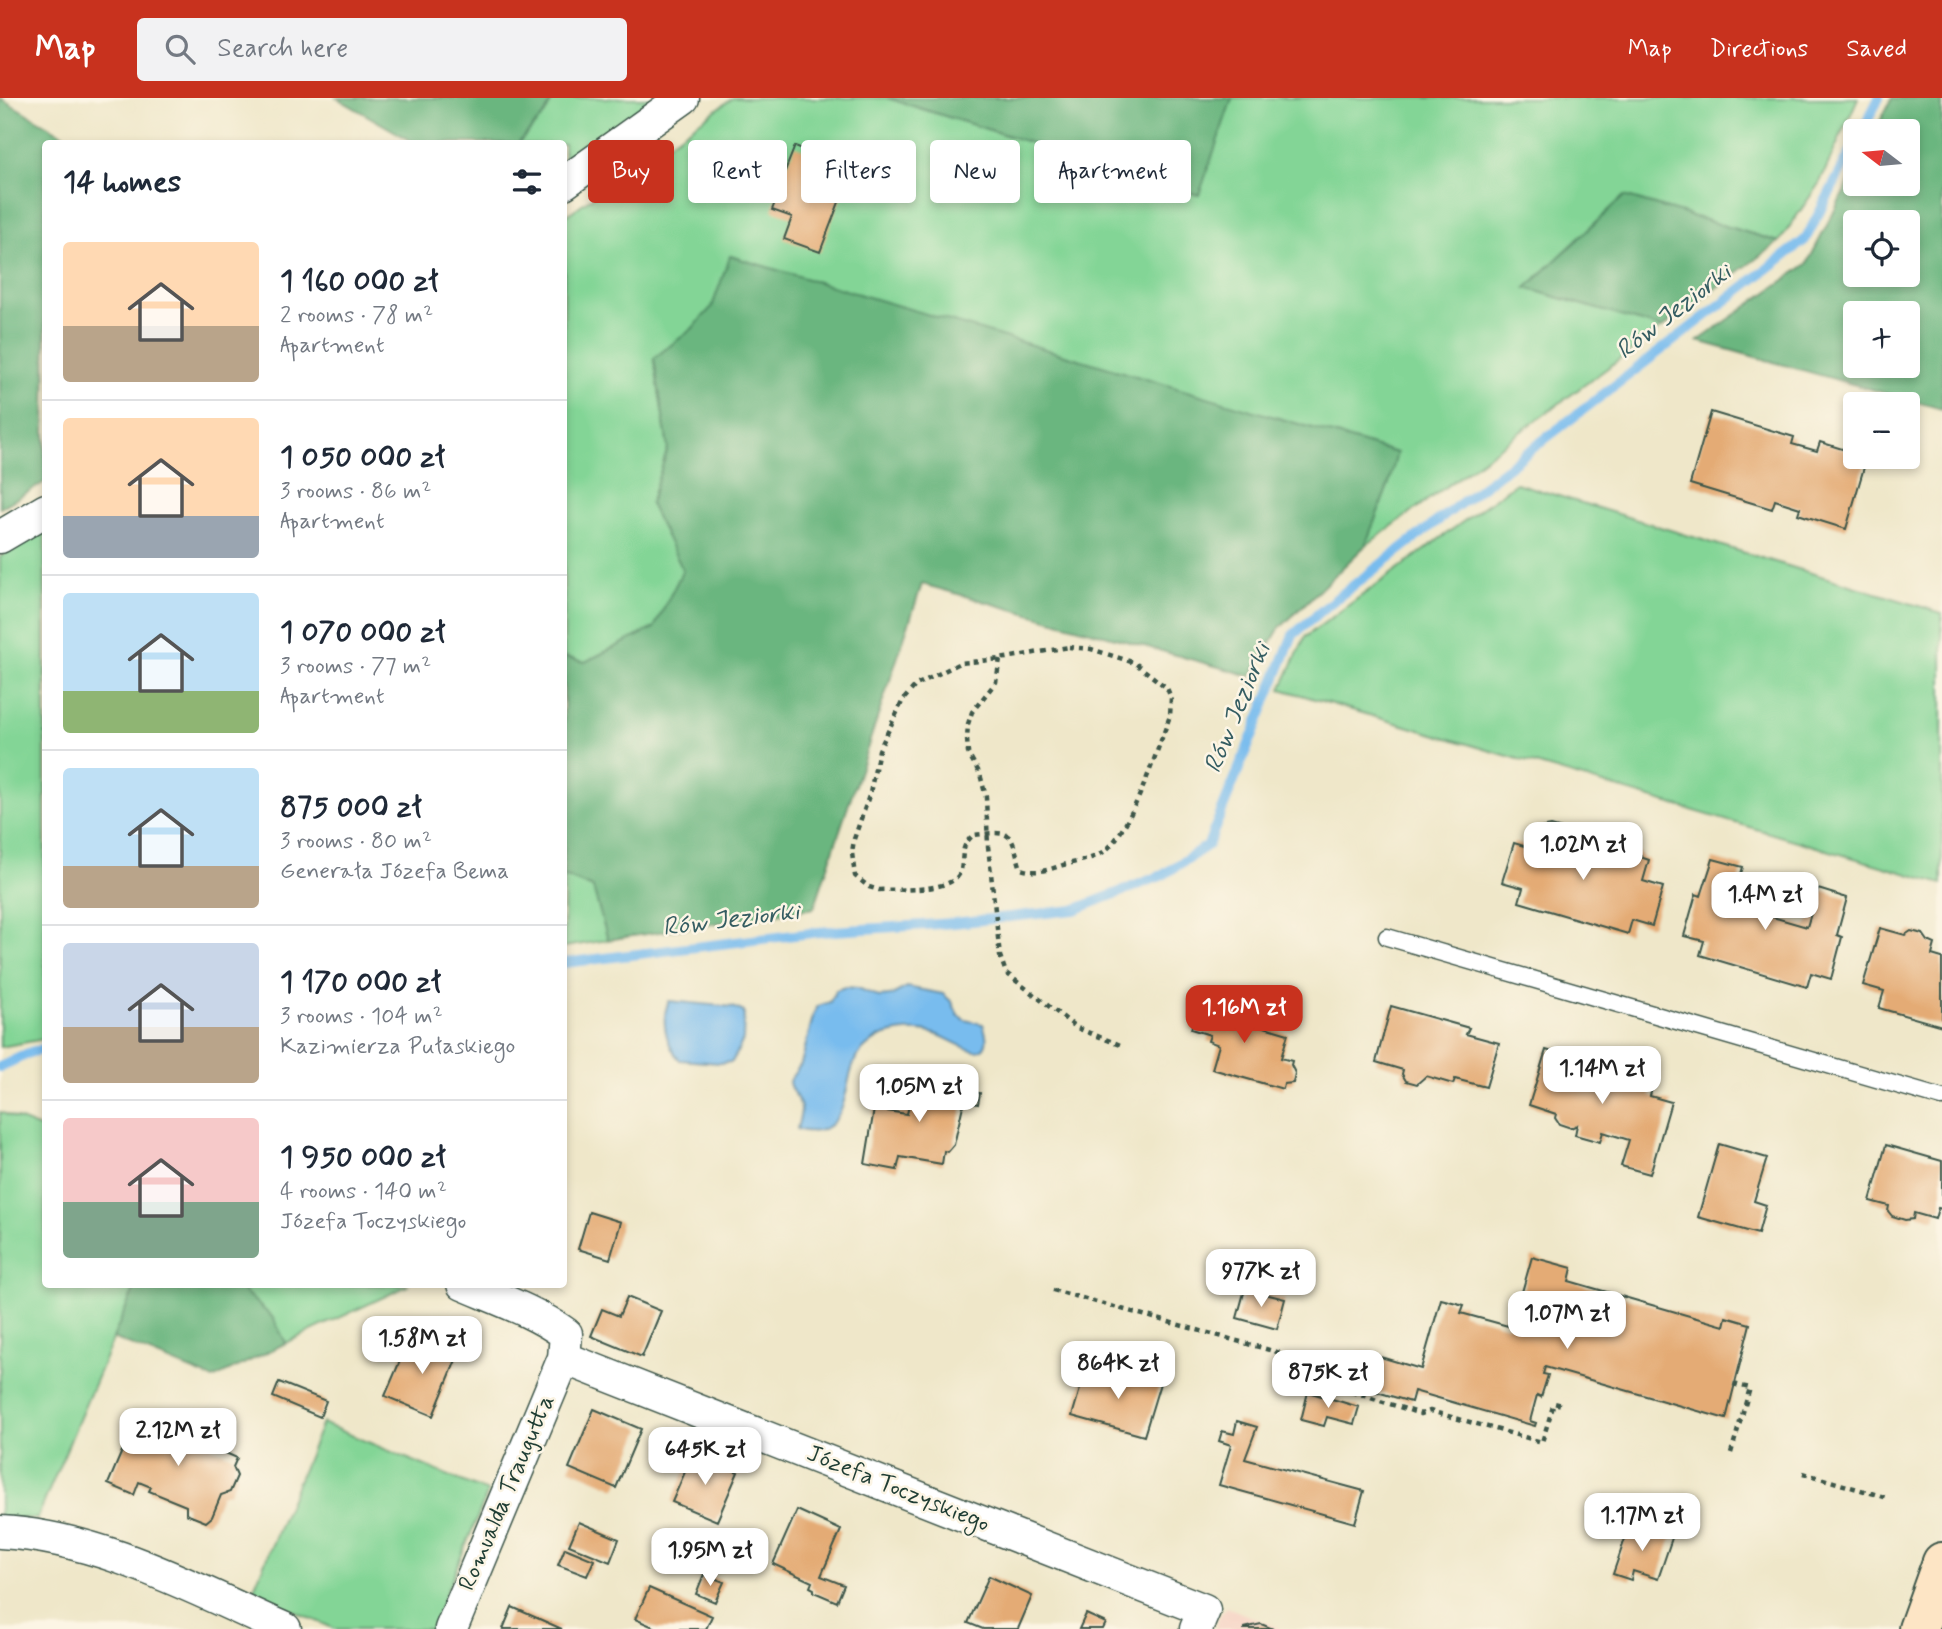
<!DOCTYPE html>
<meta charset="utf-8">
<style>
:root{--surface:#fff;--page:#f2f2f3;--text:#1f2937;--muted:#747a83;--line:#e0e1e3;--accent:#c8321e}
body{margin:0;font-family:Mynerve,sans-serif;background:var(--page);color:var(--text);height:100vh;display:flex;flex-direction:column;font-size:26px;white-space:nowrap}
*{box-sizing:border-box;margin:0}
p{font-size:23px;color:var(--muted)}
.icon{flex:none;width:38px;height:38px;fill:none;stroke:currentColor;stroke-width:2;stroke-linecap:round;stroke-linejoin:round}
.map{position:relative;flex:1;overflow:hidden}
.panel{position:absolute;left:42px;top:42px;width:525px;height:1148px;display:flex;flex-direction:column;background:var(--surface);border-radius:7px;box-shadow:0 4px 10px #0003}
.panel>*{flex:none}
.hud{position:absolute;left:588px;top:42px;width:665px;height:63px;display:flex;gap:14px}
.needle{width:46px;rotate:286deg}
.controls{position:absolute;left:1843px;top:21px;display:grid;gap:14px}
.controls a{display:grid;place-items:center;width:77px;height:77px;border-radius:7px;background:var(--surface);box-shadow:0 4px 10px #0003;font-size:35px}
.price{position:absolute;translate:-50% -60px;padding:0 16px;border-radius:14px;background:#fff;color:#222;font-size:23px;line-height:46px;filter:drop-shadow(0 2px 4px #0008)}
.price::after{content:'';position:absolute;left:50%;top:42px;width:21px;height:16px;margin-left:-10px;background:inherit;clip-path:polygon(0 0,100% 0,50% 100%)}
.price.active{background:var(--accent);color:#fff}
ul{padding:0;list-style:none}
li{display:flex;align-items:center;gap:21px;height:175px;padding:0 21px}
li+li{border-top:2px solid var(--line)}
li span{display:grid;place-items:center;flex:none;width:196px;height:140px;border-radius:7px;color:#555}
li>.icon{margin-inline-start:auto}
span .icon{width:84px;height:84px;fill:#fffc;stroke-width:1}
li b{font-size:30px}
h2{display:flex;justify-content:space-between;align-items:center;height:84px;padding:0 21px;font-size:30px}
.tag{padding:0 24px;border-radius:7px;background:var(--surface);box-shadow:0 4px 10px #0003;font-size:24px;line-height:63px}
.tag.active{background:var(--accent);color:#fff}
header{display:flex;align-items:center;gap:42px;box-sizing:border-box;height:98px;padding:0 35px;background:var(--accent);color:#fff}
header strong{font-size:33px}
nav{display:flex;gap:38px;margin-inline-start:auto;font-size:24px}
.search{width:490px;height:63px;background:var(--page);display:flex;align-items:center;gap:18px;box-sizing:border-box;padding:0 24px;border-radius:7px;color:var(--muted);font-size:26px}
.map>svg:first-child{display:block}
</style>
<header>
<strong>Map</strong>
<div class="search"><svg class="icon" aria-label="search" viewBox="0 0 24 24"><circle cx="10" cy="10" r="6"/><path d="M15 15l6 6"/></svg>Search here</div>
<nav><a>Map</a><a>Directions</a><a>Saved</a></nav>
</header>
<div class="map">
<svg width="1942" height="1531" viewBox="0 0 1942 1531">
<rect width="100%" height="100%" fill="#fcf5e5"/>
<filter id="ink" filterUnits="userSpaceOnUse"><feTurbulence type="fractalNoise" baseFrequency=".0143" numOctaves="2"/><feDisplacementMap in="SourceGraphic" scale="14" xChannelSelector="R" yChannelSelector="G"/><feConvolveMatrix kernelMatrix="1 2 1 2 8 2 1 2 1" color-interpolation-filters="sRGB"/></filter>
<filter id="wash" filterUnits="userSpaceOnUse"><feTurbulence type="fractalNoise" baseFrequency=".00686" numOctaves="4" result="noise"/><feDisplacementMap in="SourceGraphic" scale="28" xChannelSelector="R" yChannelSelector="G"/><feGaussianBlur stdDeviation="1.57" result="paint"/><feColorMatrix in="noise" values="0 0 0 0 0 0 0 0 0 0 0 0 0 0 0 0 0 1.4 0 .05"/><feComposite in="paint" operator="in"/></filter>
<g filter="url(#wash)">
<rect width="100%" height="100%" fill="#efe7c9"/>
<path fill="#f6d2c3" d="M 1227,1509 L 1281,1531 L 1215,1531 L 1220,1517 Z"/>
<path fill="#83d596" stroke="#518965" stroke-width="2" d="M 553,0 L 653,0 L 564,68 L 564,46 L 518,46 L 545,16 Z
M 733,0 L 887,0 L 1198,97 L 1232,0 L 1858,0 L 1820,84 L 1779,144 L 1624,98 L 1526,190 L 1662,230 L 1365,448 L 1389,385 L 731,158 L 712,209 L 692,231 L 654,261 L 668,350 L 650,406 L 684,472 L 654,530 L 585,564 L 564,559 L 564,119 Z
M 1516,385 L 1942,515 L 1942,786 L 1281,591 L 1305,539 Z
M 45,432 L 45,941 L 0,949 L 0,459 Z
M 564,778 L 593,790 L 608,842 L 564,849 Z
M 0,1014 L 45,1032 L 46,1186 L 136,1187 L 37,1421 L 0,1419 Z
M 237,1187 L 409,1187 L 286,1245 L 273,1220 Z
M 322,1325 L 488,1394 L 431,1531 L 335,1531 L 252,1495 Z"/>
<path fill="#6ab67f" stroke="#447a5a" stroke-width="2" fill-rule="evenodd" d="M 0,0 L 78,45 L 46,46 L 45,384 L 0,410 Z
M 337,0 L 553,0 L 545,16 L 518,45 L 415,45 Z
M 887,0 L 1232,0 L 1199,97 Z
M 1892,0 L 1942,0 L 1942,311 L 1698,243 L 1807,166 L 1855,73 L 1855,86 L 1908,86 L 1908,33 L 1875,33 ZM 1908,124 L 1908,177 L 1855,177 L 1855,124 ZM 1855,215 L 1908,215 L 1908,268 L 1855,268 Z
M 1624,98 L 1779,144 L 1662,230 L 1526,190 Z
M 730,158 L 1397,355 L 1389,385 L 1365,448 L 1279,531 L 1251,578 L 922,486 L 814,810 L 608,842 L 593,790 L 564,778 L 564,559 L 585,564 L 654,530 L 683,472 L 650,406 L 668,350 L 654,260 L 692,231 L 712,209 Z
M 237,1187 L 273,1220 L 286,1245 L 213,1281 L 113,1240 L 136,1187 Z"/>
<path fill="#78bcee" stroke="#4c7c91" stroke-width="2" d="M 845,889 L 858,890 L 879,899 L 890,898 L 907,889 L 943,896 L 952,904 L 958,917 L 965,922 L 983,926 C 986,935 991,949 978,953 C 971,955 947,940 938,937 C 920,930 897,932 880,939 C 872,943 860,953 856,961 C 843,985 850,1025 818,1033 C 811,1034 804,1034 797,1031 C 798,1025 801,1018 801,1012 C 801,1000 789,994 789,983 L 801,966 L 814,915 L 818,908 L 830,904 L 836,892 Z
M 669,903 L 733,909 L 744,914 L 743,942 L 732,964 L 720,965 L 680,962 C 666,947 660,922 669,903 Z"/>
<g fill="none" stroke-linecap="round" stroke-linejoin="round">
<path stroke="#78bcee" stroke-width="10" d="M 1862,33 L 1879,0
M 564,865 L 819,834 L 954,825 L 1074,812 L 1163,777 L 1208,747 L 1293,537 L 1333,503 L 1805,142 L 1855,46
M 0,969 L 31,954 L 46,951"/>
</g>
<g id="blocks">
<path fill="#e4ab74" d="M 795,48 L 852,70 L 820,154 L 784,141 L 792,119 L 772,112 L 777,99 L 763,93 L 772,68 L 785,73 Z
M 1711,314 L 1794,339 L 1792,346 L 1817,353 L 1820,344 L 1855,355 L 1855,359 L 1867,359 L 1846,431 L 1798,416 L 1800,410 L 1775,402 L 1772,411 L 1690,386 Z
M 1551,728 L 1566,732 L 1568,737 L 1573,740 L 1570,751 L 1610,763 L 1613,751 L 1624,750 L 1639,754 L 1643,760 L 1649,762 L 1643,783 L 1663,789 L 1652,828 L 1632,822 L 1628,836 L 1519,804 L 1523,790 L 1502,784 L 1514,745 L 1534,751 L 1540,730 Z
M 1713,761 L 1743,769 L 1732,807 L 1769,818 L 1807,829 L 1818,791 L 1847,800 L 1837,837 L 1842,839 L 1831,881 L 1811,875 L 1807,889 L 1700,857 L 1704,843 L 1684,838 L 1696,796 L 1701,798 Z
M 1880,830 L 1905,837 L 1911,833 L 1923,836 L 1928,843 L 1935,846 L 1932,857 L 1942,860 L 1942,928 L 1879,910 L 1884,893 L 1863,887 Z
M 1201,898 L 1235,908 L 1231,919 L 1288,936 L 1281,960 L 1292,963 L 1291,967 L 1295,975 L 1293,985 L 1284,986 L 1283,991 L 1212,971 L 1219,947 L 1208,943 L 1210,937 L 1191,931 Z
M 1391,908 L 1469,930 L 1466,936 L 1499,945 L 1486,989 L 1455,981 L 1453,986 L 1426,978 L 1417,986 L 1406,983 L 1402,976 L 1403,972 L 1376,964 Z
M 1546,952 L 1621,974 L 1620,980 L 1652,990 L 1650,998 L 1671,1004 L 1650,1076 L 1621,1068 L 1629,1042 L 1603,1034 L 1600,1044 L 1575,1037 L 1577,1027 L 1571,1030 L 1559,1026 L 1555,1020 L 1556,1016 L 1529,1007 Z
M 906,977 L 967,988 L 965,993 L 980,995 L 978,1006 L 964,1003 L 954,1047 L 948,1054 L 944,1053 L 942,1066 L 900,1059 L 897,1072 L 865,1066 L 874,1011 L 907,1016 L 912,994 L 903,993 Z
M 1719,1046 L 1767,1060 L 1754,1103 L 1766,1107 L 1758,1136 L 1698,1119 Z
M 1886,1047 L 1942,1063 L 1942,1111 L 1938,1110 L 1935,1121 L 1914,1115 L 1913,1121 L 1905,1122 L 1892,1118 L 1888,1113 L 1889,1108 L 1870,1103 Z
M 589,1114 L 621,1124 L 610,1161 L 578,1151 Z
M 1532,1159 L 1572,1170 L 1569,1183 L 1724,1228 L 1726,1219 L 1750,1226 L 1726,1321 L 1545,1269 L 1543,1276 L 1548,1277 L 1541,1299 L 1537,1297 L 1530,1323 L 1536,1325 L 1535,1328 L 1414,1293 L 1411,1304 L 1350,1286 L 1360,1253 L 1421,1271 L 1441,1201 L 1464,1207 L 1461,1215 L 1508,1228 L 1514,1206 L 1518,1208 Z
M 1245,1191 L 1285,1201 L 1277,1231 L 1237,1220 Z
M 627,1199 L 661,1213 L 642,1259 L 591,1238 L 602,1211 L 619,1218 Z
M 411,1237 L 458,1257 L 433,1318 L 385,1298 Z
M 1128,1272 L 1161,1282 L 1144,1338 L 1072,1318 L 1085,1274 L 1124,1285 Z
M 279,1284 L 326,1303 L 320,1319 L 273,1299 Z
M 1308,1294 L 1359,1309 L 1354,1326 L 1327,1319 L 1324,1328 L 1301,1322 Z
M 594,1311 L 641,1331 L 616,1390 L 569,1370 Z
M 184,1323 L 218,1337 L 212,1349 L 237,1360 L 233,1369 L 237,1378 L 230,1394 L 221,1397 L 212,1419 L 206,1424 L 186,1416 L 186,1408 L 149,1393 L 151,1389 L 139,1384 L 134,1397 L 108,1386 L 125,1346 Z
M 1237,1323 L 1257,1329 L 1245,1361 L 1364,1393 L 1355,1425 L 1219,1387 L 1231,1347 L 1219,1343 L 1222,1333 L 1234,1336 Z
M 693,1355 L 738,1374 L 717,1423 L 672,1404 Z
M 797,1412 L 841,1432 L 821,1478 L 844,1487 L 837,1504 L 814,1494 L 814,1491 L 810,1489 L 812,1484 L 773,1466 Z
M 579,1424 L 619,1441 L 610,1464 L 569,1447 Z
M 1630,1426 L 1672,1440 L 1658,1481 L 1633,1473 L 1631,1482 L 1613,1476 Z
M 565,1450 L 594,1462 L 587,1478 L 558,1467 Z
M 704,1476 L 724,1484 L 715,1504 L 696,1496 Z
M 989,1478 L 1032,1498 L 1018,1531 L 983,1531 L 968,1525 Z
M 649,1490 L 712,1518 L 706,1531 L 658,1531 L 635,1521 Z
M 512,1509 L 562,1531 L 503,1531 Z
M 1086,1516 L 1106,1525 L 1103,1531 L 1079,1531 Z
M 1261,1526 L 1273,1531 L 1244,1531 L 1244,1530 Z"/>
</g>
</g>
<g filter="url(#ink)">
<use href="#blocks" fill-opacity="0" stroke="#3e564a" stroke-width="2"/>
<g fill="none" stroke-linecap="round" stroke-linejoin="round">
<defs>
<path id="service" d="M 1387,839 L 1942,1000"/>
<path id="minor" d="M 564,85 L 683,0
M 0,439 L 46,412
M 463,1186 C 498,1201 536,1214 566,1236 L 564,1260 L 1204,1512 L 1196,1531
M 0,1434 C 101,1439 194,1491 285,1531
M 451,1531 L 564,1260"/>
<path id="secondary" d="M 1918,1531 L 1942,1464"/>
</defs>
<use href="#service" stroke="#3e564a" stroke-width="19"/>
<use href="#minor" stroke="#3e564a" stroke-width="35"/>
<use href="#secondary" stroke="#3e564a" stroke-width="42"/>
<path stroke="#3e564a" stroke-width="4.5" stroke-dasharray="5 5" stroke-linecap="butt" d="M 1069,549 L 1091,551 L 1135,565 L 1167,590 L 1171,600 L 1170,618 C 1158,649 1128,743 1100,756 C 1089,762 1075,764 1063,767 C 1049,772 1035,776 1021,771 C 1010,735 1015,732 973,737 C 960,750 964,755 961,772 C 956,795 898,791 879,792 L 869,789 L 855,778 L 852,755 L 854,741 L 870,695 L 879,652 L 903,602 L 916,587 L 960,565 L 1000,561 Z
M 1000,561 L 996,584 L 972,614 L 968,626 L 967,641 L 968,655 L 980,676 L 986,699 L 988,748 L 1000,858 L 1006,875 L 1077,930 L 1123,948
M 1053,1192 L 1313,1264 L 1334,1286 L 1343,1291 L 1421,1316 L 1430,1313 L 1542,1344 L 1554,1305 L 1562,1307
M 1318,1268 L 1327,1263 L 1340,1267
M 1731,1355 L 1750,1290 L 1733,1286
M 1803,1375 L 1888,1400"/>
<use href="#service" stroke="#fff" stroke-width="16"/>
<use href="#minor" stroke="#fff" stroke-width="32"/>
<use href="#secondary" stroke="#fde5c5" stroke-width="38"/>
</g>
</g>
<g text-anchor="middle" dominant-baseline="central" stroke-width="5" stroke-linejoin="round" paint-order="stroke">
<g font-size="24" fill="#1f3d34" stroke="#fcf5e5">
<text transform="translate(898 1391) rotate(22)">Józefa Toczyskiego</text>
<text transform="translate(507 1395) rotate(-67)">Romualda Traugutta</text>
</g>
<g font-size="26" font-style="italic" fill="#355d62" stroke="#fcf5e5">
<text transform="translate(1674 214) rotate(-38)">Rów Jeziorki</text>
<text transform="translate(1238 610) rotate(-68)">Rów Jeziorki</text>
<text transform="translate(731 822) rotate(-7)">Rów Jeziorki</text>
</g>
</g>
</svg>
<div class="controls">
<a><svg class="needle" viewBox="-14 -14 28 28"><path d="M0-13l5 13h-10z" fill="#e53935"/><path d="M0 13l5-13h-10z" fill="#747a83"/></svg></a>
<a><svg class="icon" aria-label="locate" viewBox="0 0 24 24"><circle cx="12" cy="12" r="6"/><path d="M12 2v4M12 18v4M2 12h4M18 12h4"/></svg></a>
<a>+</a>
<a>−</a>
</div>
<b class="price" style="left:1583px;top:784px">1.02M zł</b>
<b class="price" style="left:1765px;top:834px">1.4M zł</b>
<b class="price active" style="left:1244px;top:947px">1.16M zł</b>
<b class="price" style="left:1602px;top:1008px">1.14M zł</b>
<b class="price" style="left:919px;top:1026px">1.05M zł</b>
<b class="price" style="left:1261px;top:1211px">977K zł</b>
<b class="price" style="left:1567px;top:1253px">1.07M zł</b>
<b class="price" style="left:422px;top:1278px">1.58M zł</b>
<b class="price" style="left:1118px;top:1303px">864K zł</b>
<b class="price" style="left:1328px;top:1312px">875K zł</b>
<b class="price" style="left:178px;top:1370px">2.12M zł</b>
<b class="price" style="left:705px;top:1389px">645K zł</b>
<b class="price" style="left:1642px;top:1455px">1.17M zł</b>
<b class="price" style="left:710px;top:1490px">1.95M zł</b>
<div class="hud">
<a class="tag active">Buy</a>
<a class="tag">Rent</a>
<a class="tag">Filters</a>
<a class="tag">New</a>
<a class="tag">Apartment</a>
</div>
<section class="panel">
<h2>14 homes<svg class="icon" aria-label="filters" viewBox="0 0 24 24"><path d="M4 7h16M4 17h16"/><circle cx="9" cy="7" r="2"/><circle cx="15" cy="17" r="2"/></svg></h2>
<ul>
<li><span style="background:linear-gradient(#ffd9b3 60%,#b9a48a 0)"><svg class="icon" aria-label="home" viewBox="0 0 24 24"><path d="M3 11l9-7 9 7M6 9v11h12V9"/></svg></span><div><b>1 160 000 zł</b><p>2 rooms · 78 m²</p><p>Apartment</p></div></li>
<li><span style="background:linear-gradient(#ffd9b3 70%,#9aa5b1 0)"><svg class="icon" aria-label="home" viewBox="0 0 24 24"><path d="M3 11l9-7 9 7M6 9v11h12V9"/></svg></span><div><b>1 050 000 zł</b><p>3 rooms · 86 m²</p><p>Apartment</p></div></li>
<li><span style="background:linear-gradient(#bfe0f5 70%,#8fb573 0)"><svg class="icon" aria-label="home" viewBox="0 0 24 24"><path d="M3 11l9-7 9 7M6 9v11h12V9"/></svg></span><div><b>1 070 000 zł</b><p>3 rooms · 77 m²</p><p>Apartment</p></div></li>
<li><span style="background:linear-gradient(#bfe0f5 70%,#b9a48a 0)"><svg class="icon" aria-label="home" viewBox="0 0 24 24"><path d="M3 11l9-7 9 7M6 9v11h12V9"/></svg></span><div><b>875 000 zł</b><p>3 rooms · 80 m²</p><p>Generała Józefa Bema</p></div></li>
<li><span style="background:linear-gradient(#c9d6e8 60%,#b9a48a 0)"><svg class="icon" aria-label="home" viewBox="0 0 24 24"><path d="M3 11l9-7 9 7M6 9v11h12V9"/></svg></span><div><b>1 170 000 zł</b><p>3 rooms · 104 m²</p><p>Kazimierza Pułaskiego</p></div></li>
<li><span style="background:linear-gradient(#f6c9c9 60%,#7fa58c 0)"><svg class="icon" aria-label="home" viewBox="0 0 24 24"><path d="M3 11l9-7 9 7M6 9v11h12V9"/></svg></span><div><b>1 950 000 zł</b><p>4 rooms · 140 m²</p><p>Józefa Toczyskiego</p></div></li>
</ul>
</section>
</div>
